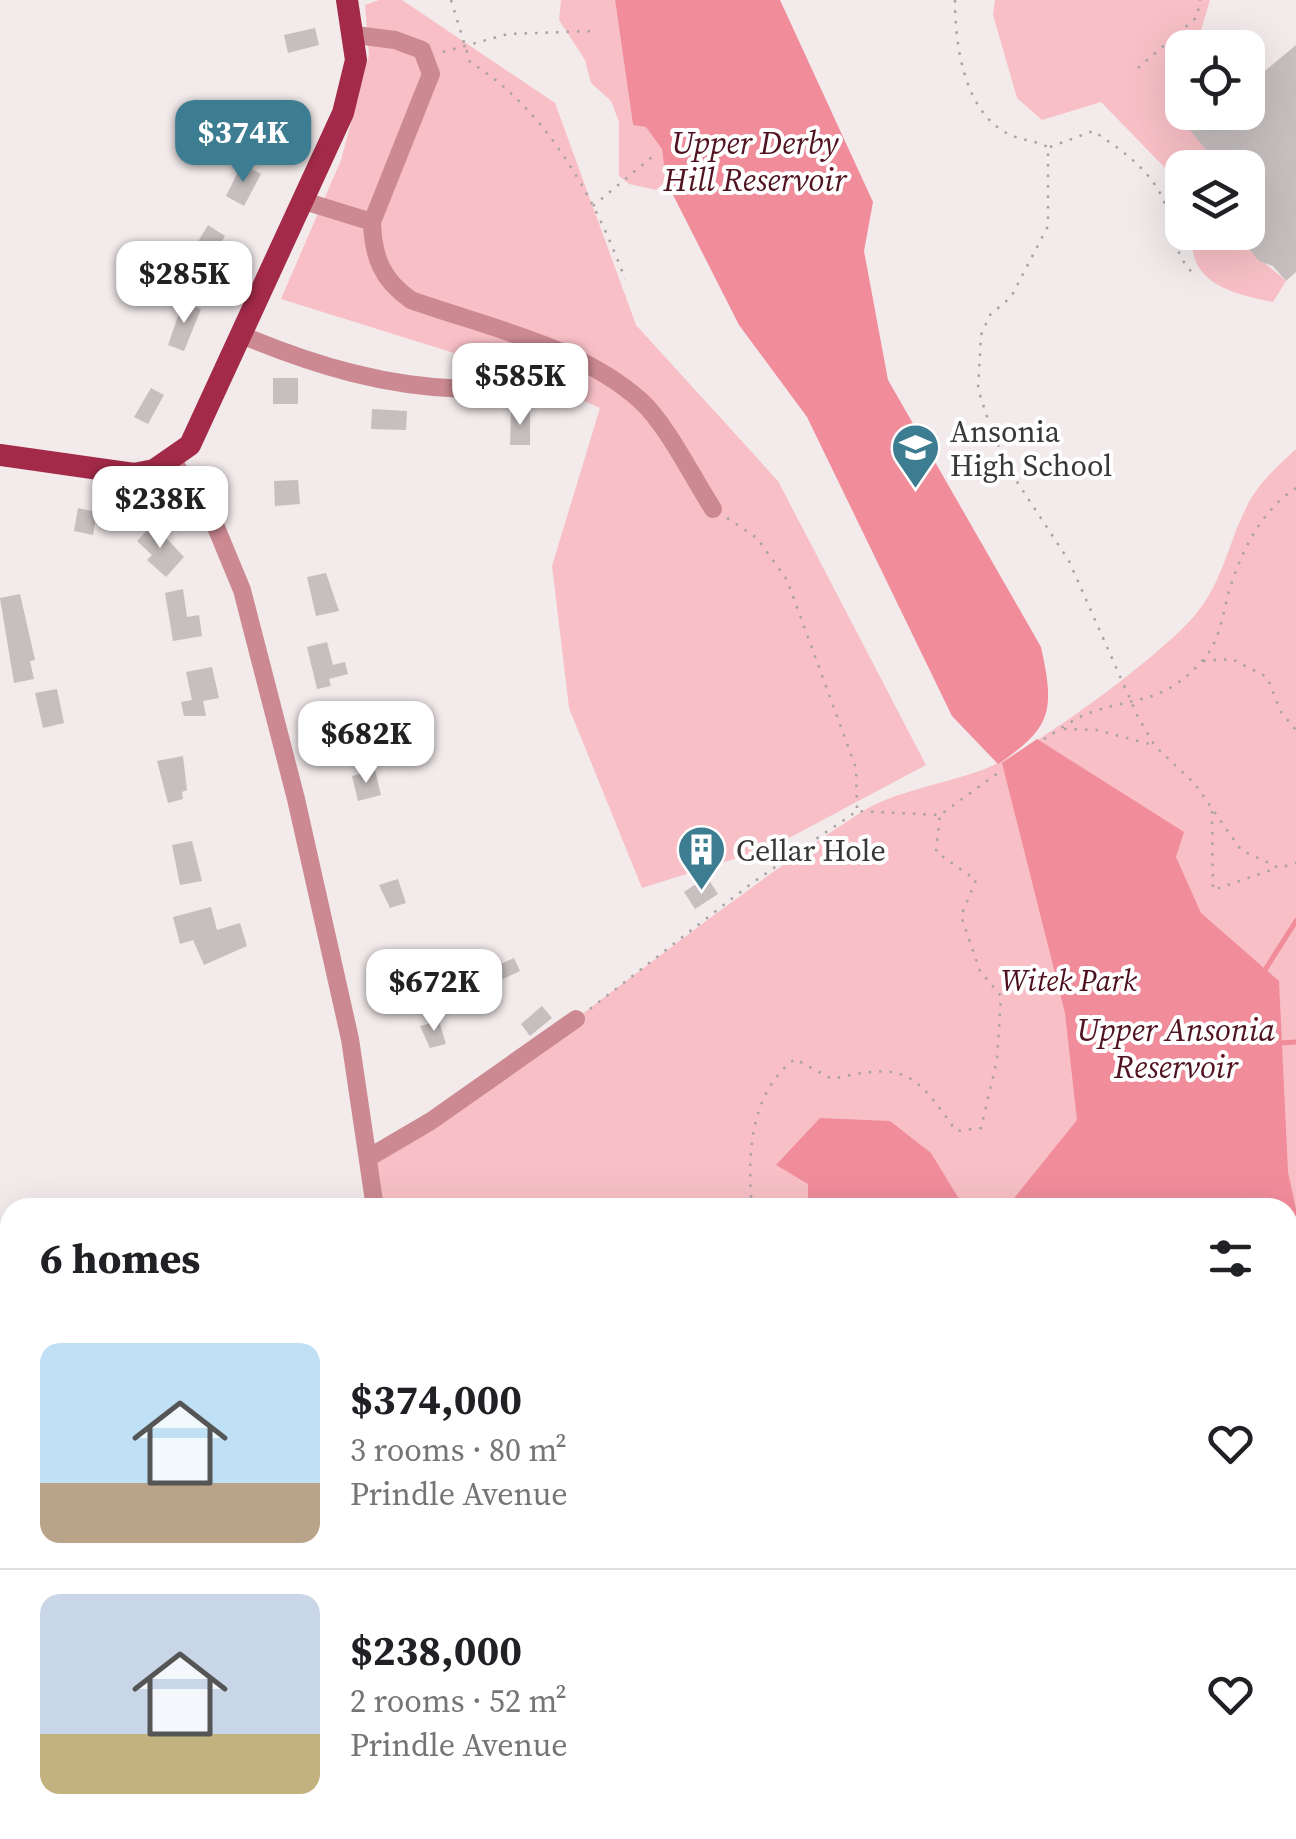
<!DOCTYPE html>
<meta charset="utf-8">
<style>
:root{--surface:#fff;--page:#f2f2f2;--text:#202124;--muted:#757577;--line:#e0e0e0;--accent:#3d7d91}
body{margin:0;font-family:"Source Serif 4",serif;background:var(--page);color:var(--text);height:100vh;display:flex;flex-direction:column;font-size:38px;white-space:nowrap}
*{box-sizing:border-box;margin:0}
p{font-size:32px;color:var(--muted)}
.icon{flex:none;width:55px;height:55px;fill:none;stroke:currentColor;stroke-width:2;stroke-linecap:round;stroke-linejoin:round}
.map{position:relative;flex:1;overflow:hidden}
.sheet{position:absolute;left:0px;top:1198px;width:1298px;height:642px;display:flex;flex-direction:column;background:var(--surface);border-radius:30px 30px 0 0;box-shadow:0 10px 40px #0002}
.sheet>*{flex:none}
.controls{position:absolute;left:1165px;top:30px;display:grid;gap:20px}
.controls a{display:grid;place-items:center;width:100px;height:100px;border-radius:20px;background:var(--surface);box-shadow:0 10px 40px #0002;font-size:50px}
.price{position:absolute;translate:-50% -85px;padding:0 22px;border-radius:20px;background:#fff;color:#222;font-size:32px;line-height:65px;filter:drop-shadow(0 2px 5px #0008)}
.price::after{content:'';position:absolute;left:50%;top:60px;width:30px;height:22px;margin-left:-15px;background:inherit;clip-path:polygon(0 0,100% 0,50% 100%)}
.price.selected{background:var(--accent);color:#fff}
ul{padding:0;list-style:none}
li{display:flex;align-items:center;gap:30px;height:250px;padding:0 40px}
li+li{border-top:2px solid var(--line)}
li span{display:grid;place-items:center;flex:none;width:280px;height:200px;border-radius:20px;color:#555}
li>.icon{margin-inline-start:auto}
span .icon{width:120px;height:120px;fill:#fffc;stroke-width:1}
li b{font-size:42px}
h2{display:flex;justify-content:space-between;align-items:center;height:120px;padding:0 40px;font-size:42px}
.map>svg:first-child{display:block}
</style>
<div class="map">
<svg width="1296" height="1839" viewBox="0 0 1296 1839">
<rect width="100%" height="100%" fill="#f2eaeb"/>
<path fill="#f8c0c6" d="M 379,0 L 402,0 L 555,103 L 636,325 L 778,481 L 926,765 L 772,847 L 642,888 L 569,708 L 552,566 L 600,408 L 531,377 L 281,299 L 341,160 L 369,55 L 365,5 Z
M 561,0 L 615,0 L 633,125 L 646,126 L 663,149 L 666,181 L 656,190 L 629,184 L 619,176 L 619,122 L 611,101 L 591,83 L 585,60 L 559,20 Z
M 995,0 L 1210,0 L 1196,47 L 1182,48 L 1182,100 L 1176,106 L 1222,167 L 1182,168 L 1182,193 L 1169,172 L 1101,102 L 1042,120 L 1017,98 L 993,15 Z
M 1193,233 L 1239,233 C 1247,255 1269,264 1286,281 L 1273,302 C 1233,294 1186,283 1193,233 Z
M 1296,449 L 1296,1839 L 385,1839 L 384,1830 L 1288,1830 L 1288,1208 L 379,1207 L 373,1160 C 542,1055 693,921 860,813 C 894,791 944,784 982,770 C 1031,752 1161,656 1195,615 C 1223,582 1228,543 1247,506 C 1258,483 1278,466 1296,449 Z"/>
<path fill="#f18c9b" d="M 615,0 L 780,0 L 873,202 L 864,251 L 888,380 L 1041,647 C 1055,710 1052,728 998,764 L 952,716 L 807,417 L 739,325 L 666,181 L 662,149 L 646,127 L 633,125 Z
M 1037,739 L 1184,832 L 1176,857 L 1201,913 L 1279,981 L 1288,1172 L 1296,1209 L 1296,1542 L 1288,1551 L 1288,1208 L 1007,1207 L 1077,1120 L 1065,1013 L 1002,763 Z
M 820,1118 L 890,1121 L 931,1153 L 964,1207 L 808,1207 L 808,1184 L 776,1165 Z
M 518,1830 L 1188,1830 L 1195,1839 L 519,1839 Z"/>
<g fill="none" stroke-linecap="round" stroke-linejoin="round">
<path stroke="#f18c9b" stroke-width="5" d="M 1263,973 L 1296,921
M 1279,1043 L 1296,1042"/>
</g>
<path fill="#c6bebf" d="M 315,28 L 319,45 L 288,53 L 284,35 Z
M 1296,45 L 1296,272 L 1286,281 L 1273,266 L 1259,261 L 1235,232 L 1248,232 L 1248,168 L 1221,168 L 1175,112 L 1249,112 L 1261,102 L 1248,85 Z
M 284,107 L 299,115 L 278,157 L 258,146 L 274,116 L 279,118 Z
M 242,164 L 261,174 L 244,206 L 226,196 Z
M 208,225 L 225,236 L 207,266 L 190,255 Z
M 183,302 L 201,309 L 184,351 L 168,345 Z
M 273,378 L 298,378 L 298,404 L 273,404 Z
M 151,388 L 164,395 L 148,424 L 134,417 Z
M 372,409 L 407,411 L 406,430 L 371,429 Z
M 511,410 L 530,411 L 530,445 L 510,445 Z
M 298,480 L 300,504 L 275,506 L 274,481 Z
M 78,508 L 97,512 L 93,535 L 74,531 Z
M 153,524 L 184,557 L 166,577 L 147,560 L 152,555 L 137,541 Z
M 326,573 L 339,611 L 316,616 L 307,577 Z
M 183,589 L 187,617 L 199,615 L 202,636 L 173,641 L 165,593 Z
M 20,594 L 35,660 L 30,661 L 34,679 L 14,683 L 0,598 Z
M 327,642 L 333,665 L 345,662 L 348,674 L 329,679 L 331,686 L 317,689 L 307,647 Z
M 212,667 L 219,698 L 203,701 L 206,716 L 184,716 L 181,702 L 192,700 L 186,672 Z
M 57,689 L 64,723 L 43,728 L 35,693 Z
M 345,727 L 354,760 L 332,766 L 325,733 Z
M 183,756 L 187,790 L 182,792 L 183,799 L 168,803 L 157,761 Z
M 375,770 L 381,795 L 358,801 L 352,776 Z
M 192,841 L 202,881 L 180,885 L 172,845 Z
M 707,877 L 718,894 L 695,909 L 684,892 Z
M 398,879 L 406,903 L 390,908 L 379,885 Z
M 211,907 L 217,930 L 240,923 L 247,946 L 204,965 L 193,940 L 180,944 L 173,917 Z
M 514,958 L 520,971 L 492,984 L 486,971 Z
M 542,1006 L 552,1018 L 530,1036 L 521,1024 Z
M 439,1021 L 446,1044 L 430,1048 L 420,1026 Z"/>
<g fill="none" stroke-linecap="round" stroke-linejoin="round">
<path stroke="#a8a2a3" stroke-width="2.5" stroke-dasharray="2.5 8" stroke-linecap="butt" d="M 451,0 L 470,62 C 545,108 595,197 625,279
M 955,0 C 955,43 963,106 1003,131 C 1017,140 1034,140 1048,147 L 1048,226 L 1011,297 L 990,315 L 981,335 L 978,389 L 990,426 L 1008,468 L 1069,561 L 1138,717 L 1155,746 L 1195,784 L 1241,850 L 1279,868 L 1296,863
M 443,52 L 508,34 L 594,31
M 1138,68 L 1197,17 L 1200,0
M 1050,147 L 1093,131 C 1119,148 1148,168 1162,197 C 1174,222 1172,259 1197,276
M 593,206 L 653,156
M 727,518 L 757,538 L 787,580 L 856,768 L 857,811
M 1203,661 L 1232,659 L 1267,677 L 1281,712 L 1296,730
M 1064,729 L 1097,730 L 1153,745
M 1044,739 C 1059,730 1076,717 1092,712 C 1139,696 1163,704 1202,661 C 1223,639 1222,609 1232,582 C 1245,544 1263,510 1296,488
M 1212,811 L 1213,890 L 1277,868
M 590,1009 L 752,883 L 857,811 L 940,815 L 1002,770
M 752,1208 C 747,1155 750,1092 795,1059 L 832,1079 C 905,1062 914,1071 956,1131 L 981,1128 L 997,1060 L 1001,996 L 980,971 L 961,916 L 976,880 L 936,852 L 940,815
M 1288,1561 L 1296,1554
M 1208,1830 L 1210,1839"/>
<path stroke="#cc8991" stroke-width="18" d="M 304,201 L 372,222 L 431,74 L 422,50 L 395,40 L 356,35
M 372,222 C 373,257 382,280 411,300 C 486,327 580,346 641,401 C 667,425 693,478 713,509
M 244,336 C 316,366 387,387 465,389
M 172,460 L 213,520 L 242,590 L 296,799 L 350,1039 L 375,1208
M 368,1158 L 431,1121 L 576,1019
M 0,1472 L 10,1470
M 72,1830 L 73,1839
M 380,1830 L 381,1839"/>
<path stroke="#a32a48" stroke-width="22" d="M 0,455 L 134,474 L 154,470 L 190,445 L 343,113 L 356,60 L 347,0"/>
</g>
<defs>
<symbol id="school-pin" viewBox="-11 -11 22 30"><path d="M0 17L-7.5 6A9.5 9.5 0 1 1 7.5 6Z" fill="#3d7d91" stroke="#fff"/><path d="M0-5L7-2L0 1L-7-2ZM-4 1L0 2.5L4 1V4Q0 6-4 4Z" fill="#fff"/></symbol>
<symbol id="building-pin" viewBox="-11 -11 22 30"><path d="M0 17L-7.5 6A9.5 9.5 0 1 1 7.5 6Z" fill="#3d7d91" stroke="#fff"/><path d="M-4-6H4V6H1V3H-1V6H-4ZM-2.5-4.3h1.7v1.8h-1.7ZM.8-4.3h1.7v1.8H.8ZM-2.5-1h1.7V.8h-1.7ZM.8-1h1.7V.8H.8Z" fill="#fff"/></symbol>
</defs>
<g fill-rule="evenodd">
<use href="#school-pin" x="888" y="420" width="55" height="75"/>
<use href="#building-pin" x="674" y="822" width="55" height="75"/>
</g>
<g text-anchor="middle" dominant-baseline="central" stroke-width="8" stroke-linejoin="round" paint-order="stroke">
<g font-size="30" fill="#3a3737" stroke="#fff" text-anchor="start">
<text x="950" y="431">Ansonia<tspan x="950" dy="34">High School</tspan></text>
<text x="736" y="850">Cellar Hole</text>
</g>
<g font-size="30" font-style="italic" fill="#4d0e1e" stroke="#fff">
<text x="1069" y="980">Witek Park</text>
</g>
<g font-size="32" font-style="italic" fill="#511221" stroke="#fff">
<text x="755" y="143">Upper Derby<tspan x="755" dy="37">Hill Reservoir</tspan></text>
<text x="1176" y="1030">Upper Ansonia<tspan x="1176" dy="37">Reservoir</tspan></text>
</g>
</g>
</svg>
<div class="controls">
<a><svg class="icon" aria-label="locate" viewBox="0 0 24 24"><circle cx="12" cy="12" r="6"/><path d="M12 2v4M12 18v4M2 12h4M18 12h4"/></svg></a>
<a><svg class="icon" aria-label="layers" viewBox="0 0 24 24"><path d="M12 4l9 5-9 5-9-5zM3 14l9 5 9-5"/></svg></a>
</div>
<b class="price selected" style="left:243px;top:185px">$374K</b>
<b class="price" style="left:184px;top:326px">$285K</b>
<b class="price" style="left:520px;top:428px">$585K</b>
<b class="price" style="left:160px;top:551px">$238K</b>
<b class="price" style="left:366px;top:786px">$682K</b>
<b class="price" style="left:434px;top:1034px">$672K</b>
<section class="sheet">
<h2>6 homes<svg class="icon" aria-label="filters" viewBox="0 0 24 24"><path d="M4 7h16M4 17h16"/><circle cx="9" cy="7" r="2"/><circle cx="15" cy="17" r="2"/></svg></h2>
<ul>
<li><span style="background:linear-gradient(#bfe0f5 70%,#b9a48a 0)"><svg class="icon" aria-label="home" viewBox="0 0 24 24"><path d="M3 11l9-7 9 7M6 9v11h12V9"/></svg></span><div><b>$374,000</b><p>3 rooms · 80 m²</p><p>Prindle Avenue</p></div><svg class="icon" aria-label="heart" viewBox="0 0 24 24"><path d="M12 20l-8-8c-3-5 5-10 8-4 3-6 11-1 8 4z"/></svg></li>
<li><span style="background:linear-gradient(#c9d6e8 70%,#c2b280 0)"><svg class="icon" aria-label="home" viewBox="0 0 24 24"><path d="M3 11l9-7 9 7M6 9v11h12V9"/></svg></span><div><b>$238,000</b><p>2 rooms · 52 m²</p><p>Prindle Avenue</p></div><svg class="icon" aria-label="heart" viewBox="0 0 24 24"><path d="M12 20l-8-8c-3-5 5-10 8-4 3-6 11-1 8 4z"/></svg></li>
</ul>
</section>
</div>
